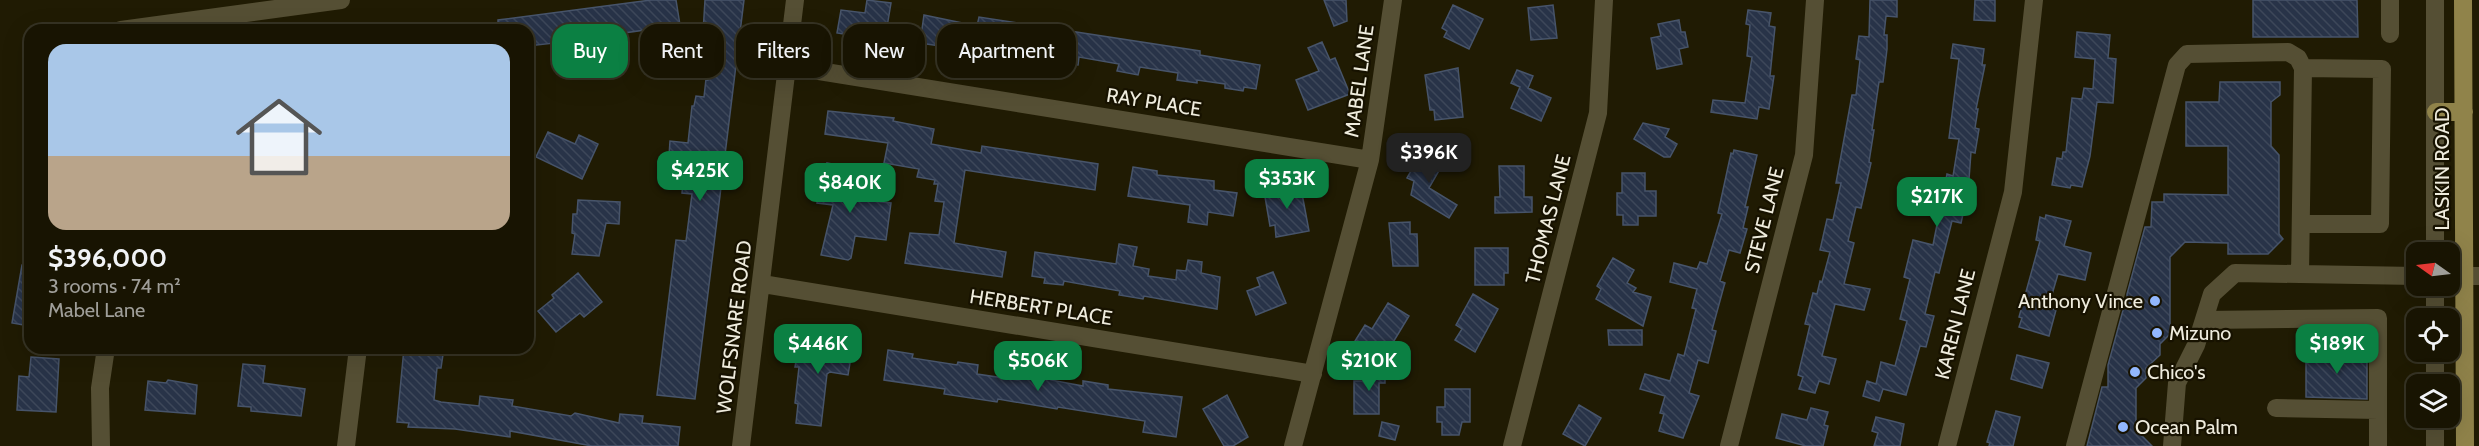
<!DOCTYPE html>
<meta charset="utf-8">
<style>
:root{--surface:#181402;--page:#211d0c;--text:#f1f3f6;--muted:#9f9e99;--line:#363324;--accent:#0b8043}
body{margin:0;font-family:Cabin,sans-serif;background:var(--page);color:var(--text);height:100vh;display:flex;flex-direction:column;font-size:22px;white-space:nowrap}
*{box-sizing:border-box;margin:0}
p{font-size:20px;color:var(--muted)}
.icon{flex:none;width:33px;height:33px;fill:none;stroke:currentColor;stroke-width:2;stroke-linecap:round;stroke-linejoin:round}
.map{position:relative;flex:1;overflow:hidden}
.side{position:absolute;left:24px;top:24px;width:510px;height:330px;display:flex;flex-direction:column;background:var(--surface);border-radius:18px;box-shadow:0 6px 24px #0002,0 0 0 2px var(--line)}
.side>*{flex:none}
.banner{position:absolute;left:552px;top:24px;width:570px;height:54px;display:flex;gap:12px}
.needle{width:39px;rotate:284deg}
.buttons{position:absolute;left:2406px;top:242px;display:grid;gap:12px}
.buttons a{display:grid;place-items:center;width:54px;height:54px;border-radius:12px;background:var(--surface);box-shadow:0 6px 24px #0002,0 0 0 2px var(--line);font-size:30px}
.price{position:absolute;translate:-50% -51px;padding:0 14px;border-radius:12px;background:var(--accent);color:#fff;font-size:20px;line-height:39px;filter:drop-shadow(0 2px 3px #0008)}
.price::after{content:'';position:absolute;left:50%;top:36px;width:18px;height:14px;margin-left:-9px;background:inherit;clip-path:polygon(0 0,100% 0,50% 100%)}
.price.active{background:#222;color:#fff}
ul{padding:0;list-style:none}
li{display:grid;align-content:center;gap:12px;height:318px;padding:0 24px}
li+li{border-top:2px solid var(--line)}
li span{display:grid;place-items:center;height:186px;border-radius:18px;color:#555}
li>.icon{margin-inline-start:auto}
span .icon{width:108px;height:108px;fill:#fffc;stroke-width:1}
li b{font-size:26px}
.chip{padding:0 21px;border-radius:18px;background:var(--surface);box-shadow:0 6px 24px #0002,0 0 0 2px var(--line);font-size:21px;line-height:54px}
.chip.active{background:var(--accent);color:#fff}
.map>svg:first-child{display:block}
</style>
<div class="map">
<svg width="2479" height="446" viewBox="0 0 2479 446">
<defs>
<pattern id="building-back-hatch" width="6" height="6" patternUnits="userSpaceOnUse" patternTransform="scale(1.5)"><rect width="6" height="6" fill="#283348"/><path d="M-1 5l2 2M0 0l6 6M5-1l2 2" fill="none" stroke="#3d4759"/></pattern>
</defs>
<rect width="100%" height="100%" fill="#201b03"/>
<path fill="url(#building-back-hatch)" stroke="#47546a" stroke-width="1.5" d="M 651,0 L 676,0 L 680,25 L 596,37 L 598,48 L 564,52 L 563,42 L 528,46 L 528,30 L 498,30 L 498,20 Z
M 705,0 L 744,0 L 695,399 L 657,395 L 676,240 L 686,241 L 692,194 L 682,193 L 685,158 L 669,156 L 670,141 L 688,143 L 692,106 L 694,106 L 696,96 L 704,97 L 706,79 L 708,80 L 711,50 L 702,49 Z
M 867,0 L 891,3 L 884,45 L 860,41 L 861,37 L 837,33 L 841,10 L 865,13 Z
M 1324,0 L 1346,0 L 1347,21 L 1334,26 Z
M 1870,0 L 1897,0 L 1897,17 L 1886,16 L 1884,35 L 1887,35 L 1887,49 L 1883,82 L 1879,82 L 1872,130 L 1874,130 L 1869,162 L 1871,163 L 1861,208 L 1856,207 L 1848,241 L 1854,243 L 1844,284 L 1870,289 L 1864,310 L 1835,304 L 1822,356 L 1836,359 L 1829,384 L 1819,381 L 1815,393 L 1799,389 L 1803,377 L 1798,375 L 1810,325 L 1805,324 L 1813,293 L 1817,294 L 1820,281 L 1822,282 L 1830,252 L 1820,250 L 1827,219 L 1833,220 L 1841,183 L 1836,183 L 1852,95 L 1856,95 L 1860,60 L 1856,59 L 1859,36 L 1869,37 Z
M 1975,0 L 1995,0 L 1995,21 L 1974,20 Z
M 2253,0 L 2357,0 L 2358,37 L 2253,37 Z
M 1453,5 L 1483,19 L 1469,49 L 1444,37 L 1447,31 L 1442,28 Z
M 1553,5 L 1557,38 L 1531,40 L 1528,8 Z
M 1748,10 L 1771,13 L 1769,26 L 1775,27 L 1770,76 L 1774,76 L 1769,109 L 1759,107 L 1757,119 L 1711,112 L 1713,100 L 1745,103 L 1752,57 L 1747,56 L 1750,25 L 1746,24 Z
M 924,15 L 977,26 L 979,17 L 1200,51 L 1200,55 L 1260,65 L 1256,89 L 1244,87 L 1243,91 L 1225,88 L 1225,84 L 1197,80 L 1197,83 L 1177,80 L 1178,73 L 1140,67 L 1138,75 L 1117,71 L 1119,64 L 1079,57 L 1078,65 L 1058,62 L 1060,54 L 994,43 L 992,52 L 941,43 L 940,46 L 920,43 Z
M 1679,20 L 1681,32 L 1685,32 L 1688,47 L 1679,49 L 1682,64 L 1657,69 L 1651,38 L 1661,36 L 1658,24 Z
M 2077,32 L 2110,35 L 2108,58 L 2116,59 L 2113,103 L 2097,102 L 2090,156 L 2082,187 L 2071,185 L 2070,188 L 2052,185 L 2057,158 L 2062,159 L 2063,152 L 2066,152 L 2072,98 L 2082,99 L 2084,88 L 2093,89 L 2095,59 L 2075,57 Z
M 1322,42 L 1330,60 L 1335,58 L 1350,94 L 1308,110 L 1296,80 L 1319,71 L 1308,48 Z
M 1953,44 L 1984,49 L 1982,65 L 1985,65 L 1976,109 L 1978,109 L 1975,128 L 1979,129 L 1975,153 L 1971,152 L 1968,193 L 1961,223 L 1952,221 L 1939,273 L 1935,272 L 1925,314 L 1934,316 L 1926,347 L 1920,346 L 1906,395 L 1883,389 L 1879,401 L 1863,396 L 1867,381 L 1876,384 L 1881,362 L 1895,366 L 1907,321 L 1900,319 L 1910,279 L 1904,277 L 1913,240 L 1933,245 L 1947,174 L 1953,176 L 1959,139 L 1949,138 L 1959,59 L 1951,58 Z
M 1458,68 L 1463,117 L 1435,120 L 1434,110 L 1430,110 L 1425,75 Z
M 1517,70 L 1533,76 L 1528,88 L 1551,98 L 1541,121 L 1511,108 L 1520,87 L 1511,83 Z
M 2220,82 L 2280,82 L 2280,95 L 2271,102 L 2271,146 L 2279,155 L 2279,234 L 2283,239 L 2268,254 L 2228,254 L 2228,243 L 2185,242 L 2170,257 L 2170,334 L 2160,344 L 2160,355 L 2146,368 L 2146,378 L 2136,388 L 2136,430 L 2152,446 L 2087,446 L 2102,387 L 2108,387 L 2108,365 L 2125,303 L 2127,303 L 2127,294 L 2145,227 L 2151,227 L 2152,202 L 2164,202 L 2164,194 L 2228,195 L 2228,146 L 2186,146 L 2186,102 L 2219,102 Z
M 828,111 L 894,118 L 893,121 L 934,129 L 931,144 L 981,153 L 982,146 L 1098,164 L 1095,190 L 965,170 L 954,243 L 1006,252 L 1002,277 L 905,263 L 910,233 L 939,235 L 944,202 L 935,201 L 938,184 L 934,184 L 935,180 L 917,177 L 919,169 L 884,163 L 888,143 L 825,134 Z
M 1643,123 L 1669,129 L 1665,137 L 1677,144 L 1670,157 L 1664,157 L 1634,139 Z
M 548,132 L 575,144 L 579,135 L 598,144 L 582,179 L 536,157 Z
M 1423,150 L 1444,162 L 1429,188 L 1457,205 L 1449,218 L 1411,195 L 1414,181 L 1407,178 Z
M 1734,150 L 1757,155 L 1745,207 L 1748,207 L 1743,228 L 1747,229 L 1740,253 L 1729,250 L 1720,281 L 1725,283 L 1724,286 L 1712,330 L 1716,331 L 1708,363 L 1698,360 L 1689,393 L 1699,396 L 1683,438 L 1659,431 L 1664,414 L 1660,413 L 1665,396 L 1640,389 L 1645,374 L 1670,381 L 1678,354 L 1684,356 L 1696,309 L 1692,308 L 1697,289 L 1670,282 L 1674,263 L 1697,269 L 1700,262 L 1707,264 L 1722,214 L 1718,213 L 1731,153 L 1733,154 Z
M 827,163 L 854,168 L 850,194 L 863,197 L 863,200 L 891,203 L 886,240 L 855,236 L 851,258 L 848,260 L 821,255 L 833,205 L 817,203 L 819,189 L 823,189 Z
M 1499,166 L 1524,166 L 1524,197 L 1532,197 L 1532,212 L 1495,213 L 1495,197 L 1500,197 Z
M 1133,167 L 1157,171 L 1157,175 L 1214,181 L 1214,190 L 1237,193 L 1233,216 L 1208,212 L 1207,225 L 1188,222 L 1190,205 L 1128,196 Z
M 1622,173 L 1645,173 L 1645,191 L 1656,191 L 1656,216 L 1638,216 L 1638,225 L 1623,225 L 1623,215 L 1617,215 L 1617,193 L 1622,193 Z
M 1300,183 L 1309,231 L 1276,237 L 1275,225 L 1270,226 L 1264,191 Z
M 578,200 L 620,202 L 619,224 L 606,223 L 599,256 L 572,254 L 575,234 L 572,233 L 573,214 L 577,214 Z
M 2046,215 L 2071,221 L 2064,246 L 2091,253 L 2085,280 L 2058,274 L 2048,308 L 2056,310 L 2049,336 L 2019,327 L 2022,318 L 2019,317 L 2040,241 L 2036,240 L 2040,217 L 2045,219 Z
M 1410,222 L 1410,234 L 1417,234 L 1418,266 L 1393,266 L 1389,223 Z
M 1119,244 L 1137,247 L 1133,266 L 1149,269 L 1148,276 L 1176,280 L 1177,270 L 1186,271 L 1188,260 L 1202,262 L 1201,273 L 1220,277 L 1217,309 L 1144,296 L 1143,299 L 1119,295 L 1120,291 L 1064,281 L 1063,285 L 1044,283 L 1045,278 L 1032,276 L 1035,252 L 1116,264 Z
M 1475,248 L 1508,248 L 1508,273 L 1504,273 L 1504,285 L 1475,285 Z
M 1613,258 L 1634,270 L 1627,283 L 1636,288 L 1633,292 L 1651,297 L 1643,326 L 1596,299 L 1601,289 L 1597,286 Z
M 22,265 L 30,265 L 30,326 L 12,323 Z
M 1273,272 L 1286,303 L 1256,315 L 1247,291 L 1260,286 L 1257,278 Z
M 578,273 L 602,302 L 584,317 L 580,313 L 556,332 L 538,311 L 554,298 L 552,295 Z
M 1473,294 L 1498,309 L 1475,352 L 1455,340 L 1462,329 L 1456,325 Z
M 1388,303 L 1409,316 L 1383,359 L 1355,341 L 1365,325 L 1372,329 Z
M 1608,330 L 1642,330 L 1642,345 L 1609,345 Z
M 800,336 L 853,345 L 848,375 L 830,372 L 827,374 L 821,426 L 796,423 L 798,404 L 795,403 L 799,367 L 795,367 Z
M 404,348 L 444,348 L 441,368 L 437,368 L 434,400 L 441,402 L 479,406 L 480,396 L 513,400 L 512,406 L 571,416 L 575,413 L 619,423 L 620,414 L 643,416 L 642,423 L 680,427 L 678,446 L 592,446 L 510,431 L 510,437 L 455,429 L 408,427 L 409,423 L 397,422 Z
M 888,350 L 913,354 L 912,358 L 957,365 L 958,362 L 978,365 L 977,374 L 1018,380 L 1018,375 L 1031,377 L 1032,373 L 1051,376 L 1051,380 L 1083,386 L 1083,381 L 1108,385 L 1108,389 L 1182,397 L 1176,437 L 1143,432 L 1145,421 L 1058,407 L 1057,409 L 998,399 L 997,402 L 944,394 L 945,389 L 884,380 Z
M 2306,352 L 2367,352 L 2367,399 L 2306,397 Z
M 2017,355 L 2049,363 L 2042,388 L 2011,379 Z
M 31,357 L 59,359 L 56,412 L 17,410 L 19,376 L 29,377 Z
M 243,364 L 265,366 L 263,383 L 305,389 L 301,416 L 251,411 L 251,407 L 238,406 Z
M 1364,369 L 1385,369 L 1385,383 L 1379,383 L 1379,414 L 1354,414 L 1354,381 L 1364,381 Z
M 168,380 L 197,385 L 195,414 L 145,410 L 148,381 L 166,383 Z
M 1445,389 L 1470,389 L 1470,422 L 1462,422 L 1459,435 L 1442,435 L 1442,422 L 1437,422 L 1437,407 L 1445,407 Z
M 1227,395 L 1248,437 L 1233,446 L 1224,446 L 1203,409 Z
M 1579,405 L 1601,418 L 1585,446 L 1563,434 Z
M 1811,408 L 1828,412 L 1824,425 L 1828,426 L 1823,446 L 1806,446 L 1776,438 L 1782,414 L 1807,420 Z
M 1996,411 L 2020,417 L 2013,446 L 1989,446 L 1990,443 L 1987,442 Z
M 1876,417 L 1904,424 L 1900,446 L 1874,446 L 1878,433 L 1872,431 Z
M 1382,422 L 1399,426 L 1395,440 L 1379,436 Z"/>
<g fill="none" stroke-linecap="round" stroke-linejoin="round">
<path stroke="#554f34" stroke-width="18" d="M 121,30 L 341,0
M 2390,34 L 2390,0
M 788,66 L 1370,160
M 2301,224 L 2380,224 L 2382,69 L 2303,68
M 2435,252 L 2435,0
M 2450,276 L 2479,276
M 762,284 L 1313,374
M 2435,285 L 2435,318
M 2204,320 L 2378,318 L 2378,446
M 2435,351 L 2435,384
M 2276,408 L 2378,410
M 2435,417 L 2435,446
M 101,446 L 100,388 L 106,348
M 346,446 L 358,348
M 741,446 L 795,0
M 1293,446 L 1370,160 L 1393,0
M 1512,446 L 1598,113 L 1604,0
M 1729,446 L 1804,155 L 1815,0
M 1947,446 L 2013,192 L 2034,0
M 2075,446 L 2177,65 L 2187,54 L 2288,52 L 2298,58 L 2303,68 L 2300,274
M 2172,446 L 2177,383 L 2196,345 L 2212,294 L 2235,273 L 2416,276"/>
<path stroke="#90834a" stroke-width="18" d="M 2463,0 L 2465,446
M 2436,112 L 2464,112"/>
</g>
<g fill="#92b7fd" stroke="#171200" stroke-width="2">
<circle cx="2155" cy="301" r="6"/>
<circle cx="2157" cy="333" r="6"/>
<circle cx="2135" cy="372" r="6"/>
<circle cx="2123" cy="427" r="6"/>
</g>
<g text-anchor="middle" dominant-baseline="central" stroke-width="4.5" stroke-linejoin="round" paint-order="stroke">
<g font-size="20" fill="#efecdd" stroke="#171200">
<text transform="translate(1359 81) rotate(-82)">MABEL LANE</text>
<text transform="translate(1154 102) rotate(9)">RAY PLACE</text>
<text transform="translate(2442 169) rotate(-90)">LASKIN ROAD</text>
<text transform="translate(1548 219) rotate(-76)">THOMAS LANE</text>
<text transform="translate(1764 220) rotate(-76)">STEVE LANE</text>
<text transform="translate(1041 307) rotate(9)">HERBERT PLACE</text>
<text transform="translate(1955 324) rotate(-76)">KAREN LANE</text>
<text transform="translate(734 327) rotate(-83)">WOLFSNARE ROAD</text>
</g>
<g font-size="20" fill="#efecdd" stroke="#171200" text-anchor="start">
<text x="2143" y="301" text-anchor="end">Anthony Vince</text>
<text x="2169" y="333">Mizuno</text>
<text x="2147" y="372">Chico's</text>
<text x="2135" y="427">Ocean Palm</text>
</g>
</g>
</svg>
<div class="buttons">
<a><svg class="needle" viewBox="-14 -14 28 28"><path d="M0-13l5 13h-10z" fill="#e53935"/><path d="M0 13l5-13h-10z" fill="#9f9e99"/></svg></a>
<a><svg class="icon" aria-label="locate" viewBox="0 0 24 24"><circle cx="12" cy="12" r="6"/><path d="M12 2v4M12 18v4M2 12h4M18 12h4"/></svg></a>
<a><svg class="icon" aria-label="layers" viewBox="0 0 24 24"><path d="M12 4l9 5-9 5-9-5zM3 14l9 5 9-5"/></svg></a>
</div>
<b class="price active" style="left:1429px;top:184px">$396K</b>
<b class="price" style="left:700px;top:202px">$425K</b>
<b class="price" style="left:1287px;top:210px">$353K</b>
<b class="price" style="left:850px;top:214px">$840K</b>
<b class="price" style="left:1937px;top:228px">$217K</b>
<b class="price" style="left:818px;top:375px">$446K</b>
<b class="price" style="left:2337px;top:375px">$189K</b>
<b class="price" style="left:1038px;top:392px">$506K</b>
<b class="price" style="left:1369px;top:392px">$210K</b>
<div class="banner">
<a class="chip active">Buy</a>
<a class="chip">Rent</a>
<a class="chip">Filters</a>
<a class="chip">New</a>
<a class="chip">Apartment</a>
</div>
<section class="side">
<ul>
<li><span style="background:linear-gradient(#a9c7e8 60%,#b9a48a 0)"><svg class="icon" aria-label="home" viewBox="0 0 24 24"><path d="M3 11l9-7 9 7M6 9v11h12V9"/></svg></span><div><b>$396,000</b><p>3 rooms · 74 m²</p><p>Mabel Lane</p></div></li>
</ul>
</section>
</div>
